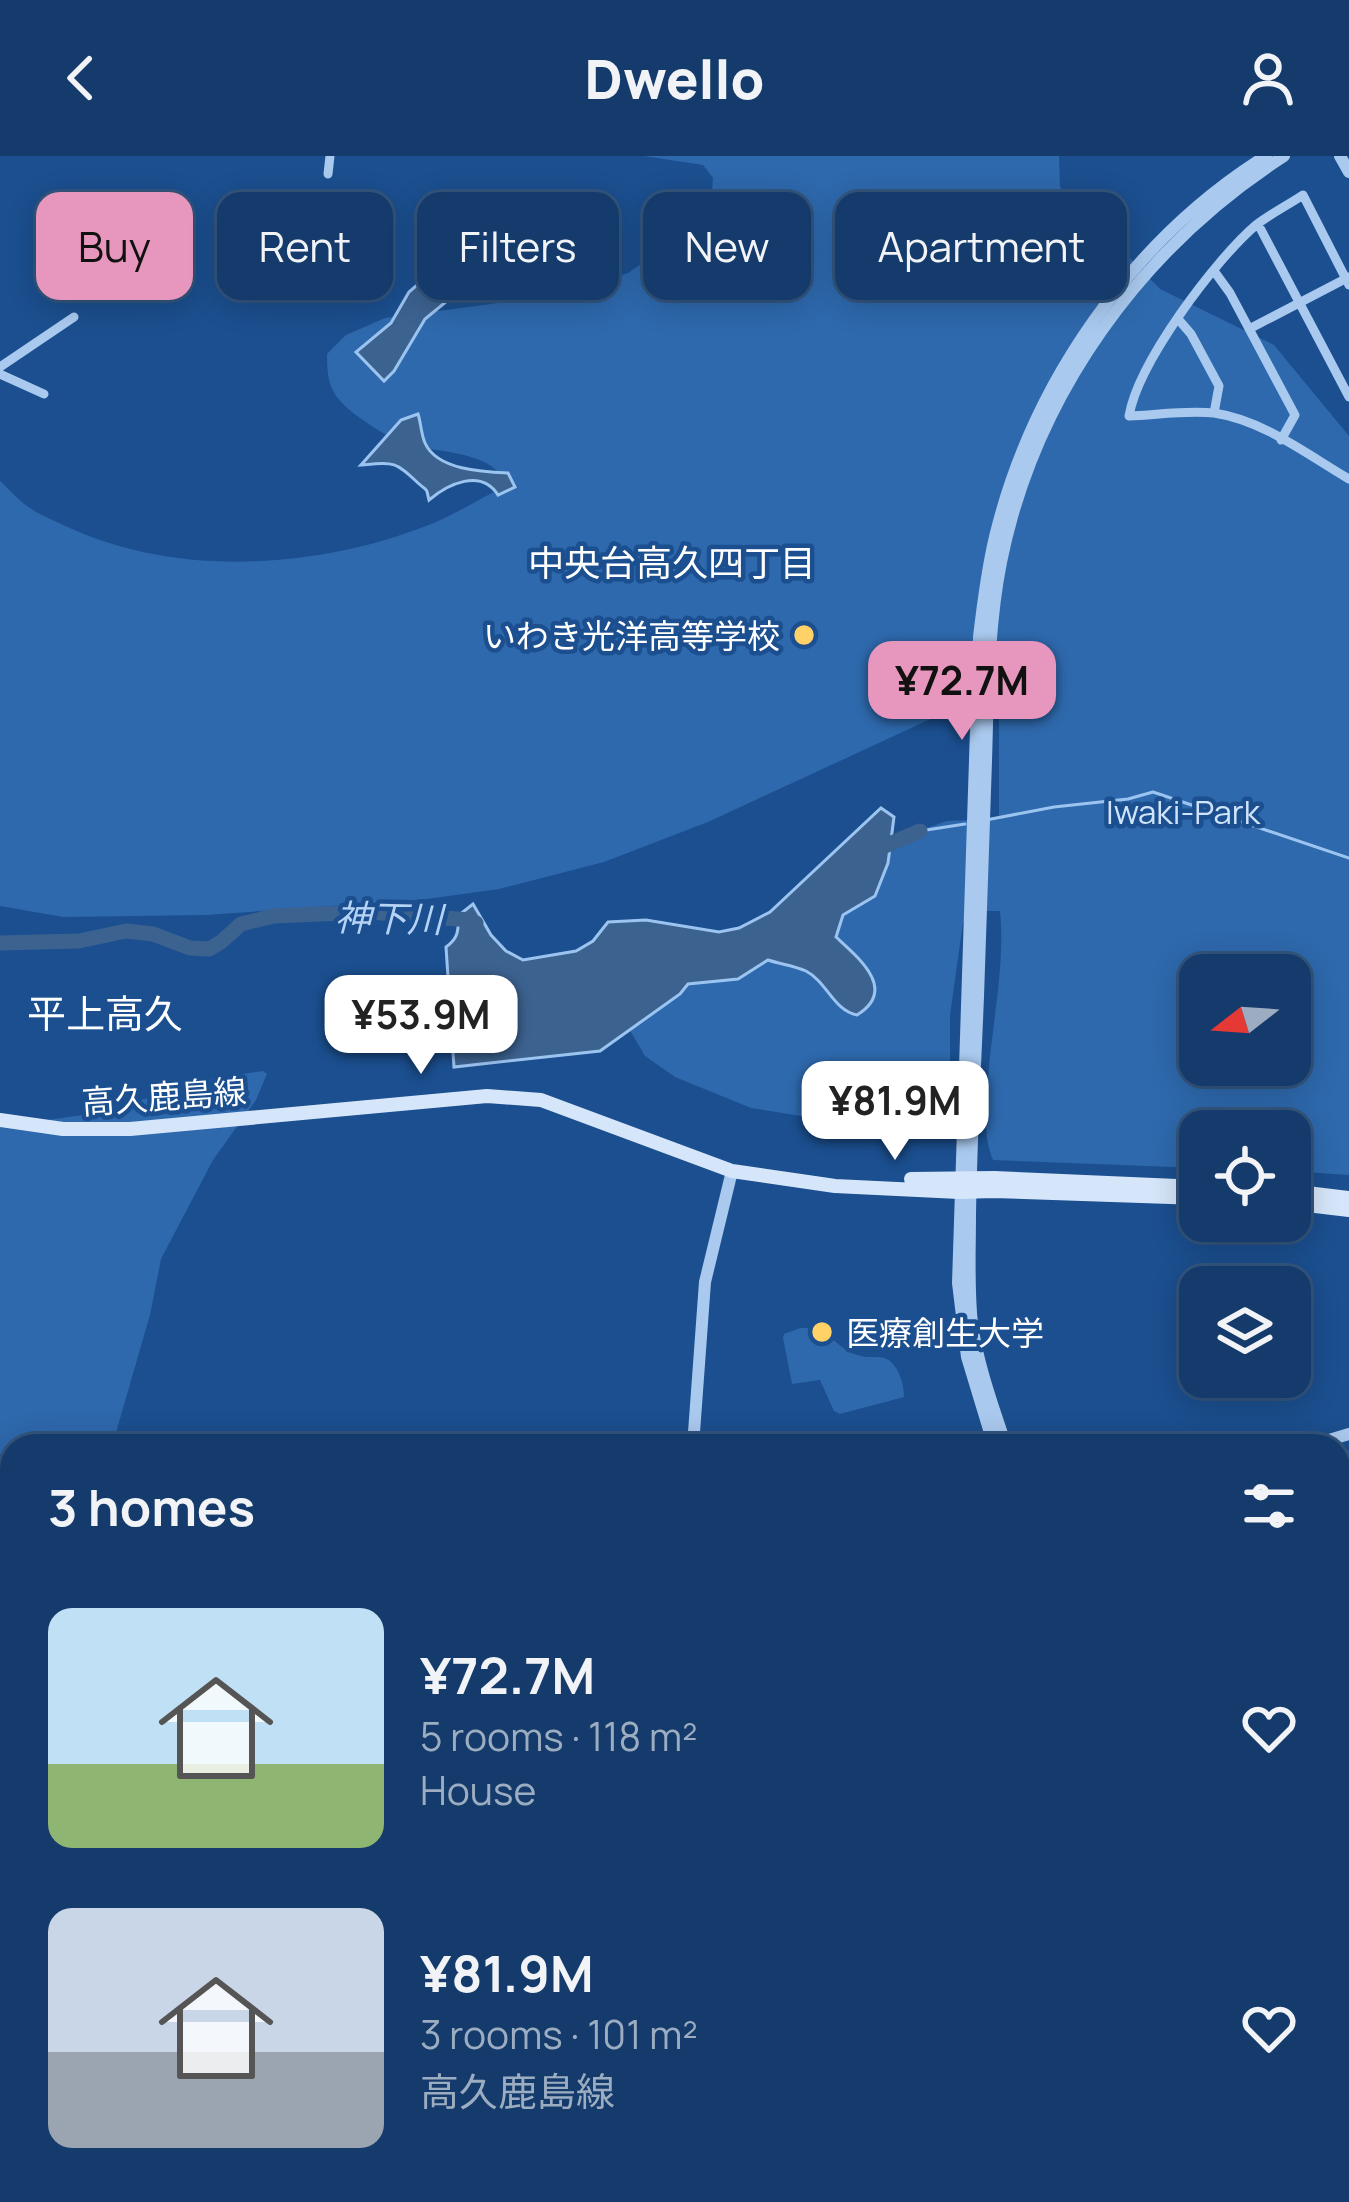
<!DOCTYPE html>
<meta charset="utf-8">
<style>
:root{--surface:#143b6b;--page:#214673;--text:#f1f3f6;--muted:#9dadc1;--line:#33557e;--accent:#e797bd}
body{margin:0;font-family:Manrope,"Noto Sans JP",sans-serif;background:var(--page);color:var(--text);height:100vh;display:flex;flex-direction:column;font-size:45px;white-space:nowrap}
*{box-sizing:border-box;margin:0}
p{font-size:39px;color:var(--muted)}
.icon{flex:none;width:66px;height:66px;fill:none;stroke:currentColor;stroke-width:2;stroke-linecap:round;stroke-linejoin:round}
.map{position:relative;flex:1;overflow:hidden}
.side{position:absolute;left:0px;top:1278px;width:1350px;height:768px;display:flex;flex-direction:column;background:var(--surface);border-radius:36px 36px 0 0;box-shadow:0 6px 30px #0003,0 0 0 3px var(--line)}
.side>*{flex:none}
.banner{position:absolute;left:36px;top:36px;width:1278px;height:108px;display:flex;gap:24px}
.needle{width:78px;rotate:253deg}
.tools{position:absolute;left:1179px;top:798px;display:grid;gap:24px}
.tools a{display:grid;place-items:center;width:132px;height:132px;border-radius:24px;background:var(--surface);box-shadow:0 6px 30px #0003,0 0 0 3px var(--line);font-size:60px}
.price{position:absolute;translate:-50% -102px;padding:0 27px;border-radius:24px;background:#fff;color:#222;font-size:39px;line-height:78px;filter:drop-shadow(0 3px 6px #0008)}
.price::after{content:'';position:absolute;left:50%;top:72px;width:36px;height:27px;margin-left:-18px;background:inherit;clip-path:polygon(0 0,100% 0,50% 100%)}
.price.selected{background:var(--accent);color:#111}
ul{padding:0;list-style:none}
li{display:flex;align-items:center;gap:36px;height:300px;padding:0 48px}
li span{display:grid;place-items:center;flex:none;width:336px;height:240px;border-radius:24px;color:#555}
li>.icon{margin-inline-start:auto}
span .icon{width:144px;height:144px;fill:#fffc;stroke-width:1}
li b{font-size:51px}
h2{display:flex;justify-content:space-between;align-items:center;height:144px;padding:0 48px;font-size:51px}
.tag{padding:0 42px;border-radius:24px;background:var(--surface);box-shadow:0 6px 30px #0003,0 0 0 3px var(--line);font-size:42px;line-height:108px}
.tag.selected{background:var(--accent);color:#111}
header{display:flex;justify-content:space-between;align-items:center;height:156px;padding:0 48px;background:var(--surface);font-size:54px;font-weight:800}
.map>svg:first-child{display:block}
</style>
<header><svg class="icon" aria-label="back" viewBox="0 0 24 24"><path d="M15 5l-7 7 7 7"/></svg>Dwello<svg class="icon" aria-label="person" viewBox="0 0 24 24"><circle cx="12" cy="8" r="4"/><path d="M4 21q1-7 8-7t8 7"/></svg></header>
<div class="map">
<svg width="1349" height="2046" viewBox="0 0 1349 2046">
<rect width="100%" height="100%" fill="#1b4f8f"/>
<path fill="#2e69ad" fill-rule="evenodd" d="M 644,0 L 1059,0 L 1060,31 L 1160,133 L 1274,189 L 1349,280 L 1349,1019 L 1290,1015 L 1290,975 L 1200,975 L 1200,1012 L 993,1004 C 984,982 986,964 987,941 C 989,880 1006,814 1000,755 L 970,755 L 963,767 L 950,859 L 950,941 L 946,964 L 826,964 L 751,952 L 675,921 L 645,900 L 625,866 L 690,775 L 762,776 L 884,702 L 912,677 L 947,665 L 999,663 L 999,556 L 1050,556 L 1050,542 L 935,561 L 708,666 L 604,706 L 499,733 L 427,743 L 206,759 L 63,761 L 0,750 L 0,325 C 9,333 17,343 27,350 C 36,357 48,362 59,367 C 170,422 312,414 426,370 C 451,361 475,345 500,333 L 505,325 C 489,295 440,297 410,289 C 389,282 370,270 352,256 C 330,238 327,226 327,198 L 346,179 L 385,162 L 529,143 L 581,134 L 628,117 L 654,99 L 700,55 L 712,36 L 713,22 L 703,9 ZM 1200,819 L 1290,819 L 1290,909 L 1200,909 Z
M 263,915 L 267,918 L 256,944 L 213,1004 L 161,1103 L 150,1159 L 117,1273 L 116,1290 L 12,1290 L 12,1339 L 0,1338 L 0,960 L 47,964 L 97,957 L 216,922 Z
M 800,1172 C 831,1170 835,1194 861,1200 C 871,1203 881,1198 890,1205 C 900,1213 904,1230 904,1241 L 840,1258 L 834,1255 L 820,1224 L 792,1228 L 783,1182 L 784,1178 Z
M 1349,1294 L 1349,1872 L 1338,1871 L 1338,1297 Z
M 0,1382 L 12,1384 L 12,1839 L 0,1835 Z
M 0,1970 L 12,1977 L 12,2034 L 91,2034 L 104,2043 L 140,2046 L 0,2046 Z
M 539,2034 L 913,2034 L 928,2046 L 504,2046 L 514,2045 Z"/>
<path fill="#3c6290" stroke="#9cc4f0" stroke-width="3" d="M 547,72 L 574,77 L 591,87 L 513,108 L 505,96 L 507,89 L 529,85 Z
M 484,97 L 495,114 L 457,130 L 447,145 L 425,163 L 394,215 L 384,225 L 356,196 L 391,167 L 409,136 L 417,129 L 447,118 L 451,113 Z
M 418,258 C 421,267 421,278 425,287 C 437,314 483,316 508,317 L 515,331 L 498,339 C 481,312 448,328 429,344 C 425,329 430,338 418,327 C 395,305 394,306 361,309 L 401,264 Z
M 881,652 L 894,661 L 888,707 L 875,740 L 843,759 L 836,781 C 859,802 898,834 857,859 C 834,855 827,826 806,815 C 795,810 780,808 768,804 L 738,823 L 688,828 L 680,838 L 600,895 L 454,911 L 446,791 C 459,782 458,774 459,759 L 473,748 L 491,779 L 506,795 L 523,804 L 576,795 L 593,785 L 608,766 L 646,764 L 719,776 L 739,772 L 770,756 Z"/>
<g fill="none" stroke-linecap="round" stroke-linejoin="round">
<path stroke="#9cc4f0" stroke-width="3" d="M 986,664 L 1054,651 L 1128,643 L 1153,636 L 1349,702
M 920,675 L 965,668"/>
<path stroke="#3c6290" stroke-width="15" d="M 873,695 L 920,675
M 0,787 L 79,785 L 126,775 L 153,778 L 190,792 L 209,793 L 221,786 L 241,768 L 274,760 L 369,756 L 470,764 L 476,767
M 0,1958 L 12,1961
M 208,2034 L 237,2046
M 405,2034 L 475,2046
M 299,2046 L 302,2034"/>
<path stroke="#a9c9ee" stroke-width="9" d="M 328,18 L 330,0
M 1258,68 L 1349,241
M 1214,115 L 1230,137 L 1295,259 L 1281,284
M 1349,129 L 1303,39 C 1288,49 1270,58 1256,69 C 1214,105 1138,207 1129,260 C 1156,259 1187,254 1214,257 C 1263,264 1308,299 1349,323
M 1178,163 L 1191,178 L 1219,230 L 1214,257
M 1249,173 L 1349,121
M 0,211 L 74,161
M 0,218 L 44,238
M 1338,1953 L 1349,1944
M 0,1970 L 12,1972
M 1338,1970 L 1349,1983
M 1338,2014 L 1349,2005
M 184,2034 L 208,2046
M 1263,2034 L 1273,2046
M 1233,2044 L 1245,2034
M 134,2046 L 140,2034
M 379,2046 L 385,2034
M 1342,2046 L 1349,2041"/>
<path stroke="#a9c9ee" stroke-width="12" d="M 1340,0 L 1349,16
M 693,1290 L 705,1126 L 732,1015
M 994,1290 L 967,1201 L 958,1127 L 979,481 C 983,447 987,414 995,381 C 1032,227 1132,84 1266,0
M 1006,1290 C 993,1250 978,1210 972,1168 C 968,1132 970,1095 970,1059 C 971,986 975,914 978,841 C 981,763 983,684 986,605 C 988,539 988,472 1001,406 C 1035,238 1141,92 1284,0
M 1309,1290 L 1349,1278
M 1338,1916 L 1349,1906
M 968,2034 L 984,2046
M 1105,2046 L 1106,2034
M 1116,2046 L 1118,2034
M 1190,2046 L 1203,2034"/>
<path stroke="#d6e6fa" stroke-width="14" d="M 0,964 L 63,973 L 130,973 L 487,940 L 541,944 L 732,1015 L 835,1030 L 959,1036 L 994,1035 L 1200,1042
M 911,1023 L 994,1022 L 1200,1031
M 1290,1035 L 1349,1042
M 1290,1047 L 1349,1054"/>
</g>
<g fill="#ffd166" stroke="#1b4f8f" stroke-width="4.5">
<circle cx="804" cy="479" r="12"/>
<circle cx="822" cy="1176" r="12"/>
</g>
<g text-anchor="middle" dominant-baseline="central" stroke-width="9" stroke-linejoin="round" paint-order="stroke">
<g font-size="33" fill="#fff" stroke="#1b4f8f" text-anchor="end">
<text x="780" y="479">いわき光洋高等学校</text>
<text x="846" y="1176" text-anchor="start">医療創生大学</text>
</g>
<g font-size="33" fill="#cfe3fa" stroke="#1b4f8f">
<text x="1183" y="655">Iwaki-Park</text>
</g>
<g font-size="33" fill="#fff" stroke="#1b4f8f">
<text transform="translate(164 940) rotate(-4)">高久鹿島線</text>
</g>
<g font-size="36" fill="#fff" stroke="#1b4f8f">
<text x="672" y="406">中央台高久四丁目</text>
</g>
<g font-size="36" font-style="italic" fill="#b5d3f5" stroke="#1b4f8f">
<text transform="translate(389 762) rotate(1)">神下川</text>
</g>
<g font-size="39" fill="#fff" stroke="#1b4f8f">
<text x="105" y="857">平上高久</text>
</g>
</g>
</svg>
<div class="tools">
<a><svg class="needle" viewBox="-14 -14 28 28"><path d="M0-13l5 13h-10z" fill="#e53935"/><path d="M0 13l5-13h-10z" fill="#9dadc1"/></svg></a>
<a><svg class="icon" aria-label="locate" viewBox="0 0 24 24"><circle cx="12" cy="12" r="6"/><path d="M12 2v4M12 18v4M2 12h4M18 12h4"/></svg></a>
<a><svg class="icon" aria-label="layers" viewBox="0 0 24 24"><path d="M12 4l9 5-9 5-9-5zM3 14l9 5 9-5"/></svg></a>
</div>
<b class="price selected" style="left:962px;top:587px">¥72.7M</b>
<b class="price" style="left:421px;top:921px">¥53.9M</b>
<b class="price" style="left:895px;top:1007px">¥81.9M</b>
<div class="banner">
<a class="tag selected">Buy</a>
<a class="tag">Rent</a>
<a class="tag">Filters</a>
<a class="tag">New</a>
<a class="tag">Apartment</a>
</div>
<section class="side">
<h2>3 homes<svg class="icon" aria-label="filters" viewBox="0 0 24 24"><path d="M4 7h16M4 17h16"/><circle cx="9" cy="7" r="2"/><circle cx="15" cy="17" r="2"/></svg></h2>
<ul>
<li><span style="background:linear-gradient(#bfe0f5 65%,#8fb573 0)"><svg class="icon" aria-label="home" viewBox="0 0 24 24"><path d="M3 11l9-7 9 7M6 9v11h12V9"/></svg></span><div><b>¥72.7M</b><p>5 rooms · 118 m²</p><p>House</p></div><svg class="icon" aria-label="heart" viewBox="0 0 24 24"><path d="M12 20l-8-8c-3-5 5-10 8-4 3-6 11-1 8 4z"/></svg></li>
<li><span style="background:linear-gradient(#c9d6e8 60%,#9aa5b1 0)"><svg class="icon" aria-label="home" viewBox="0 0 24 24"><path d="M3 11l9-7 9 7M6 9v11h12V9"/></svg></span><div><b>¥81.9M</b><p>3 rooms · 101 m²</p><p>高久鹿島線</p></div><svg class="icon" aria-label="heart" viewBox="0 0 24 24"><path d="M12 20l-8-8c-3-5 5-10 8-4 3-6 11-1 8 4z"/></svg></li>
</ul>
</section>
</div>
